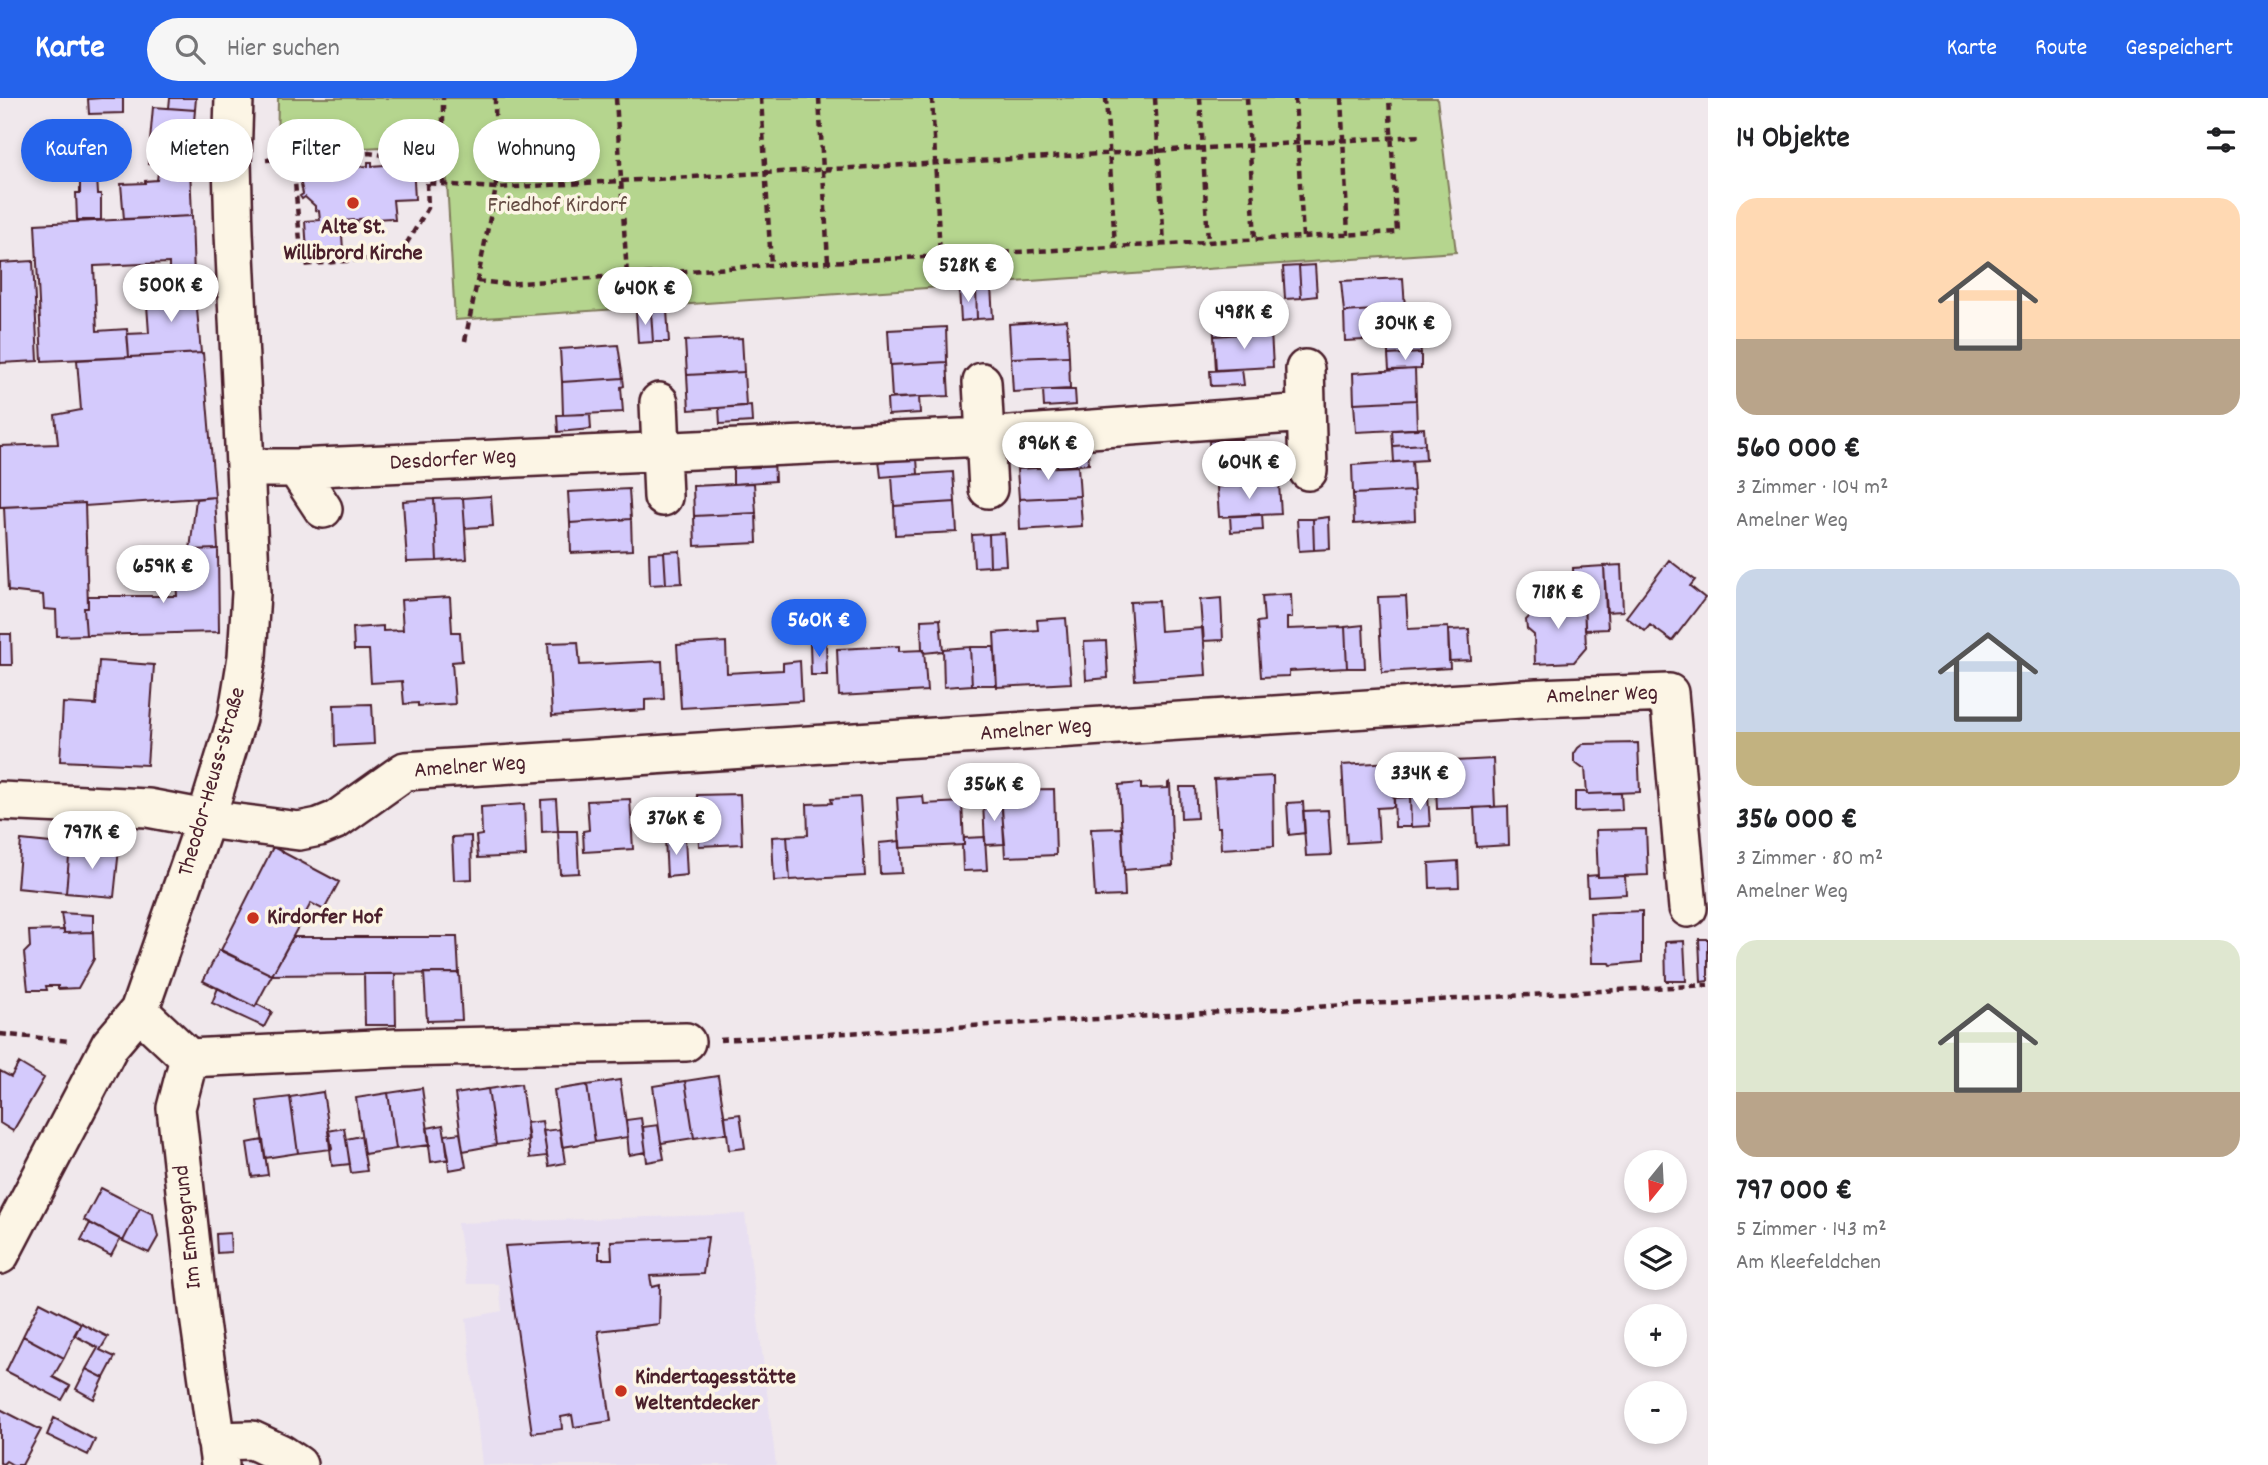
<!DOCTYPE html>
<html lang="de">
<meta charset="utf-8">
<style>
:root{--surface:#fff;--page:#f6f6f6;--text:#202124;--muted:#757577;--accent:#2563eb}
body{margin:0;font-family:Dekko,sans-serif;background:var(--page);color:var(--text);height:100vh;display:flex;flex-direction:column;font-size:26px;white-space:nowrap}
*{box-sizing:border-box;margin:0}
p{font-size:23px;color:var(--muted)}
.icon{flex:none;width:38px;height:38px;fill:none;stroke:currentColor;stroke-width:2;stroke-linecap:round;stroke-linejoin:round}
.map{position:relative;flex:1;overflow:hidden}
.panel{display:flex;flex-direction:column;background:var(--surface);width:560px}
.panel>*{flex:none}
.guide{position:absolute;left:21px;top:21px;width:665px;height:63px;display:flex;gap:14px}
.needle{width:46px;rotate:198deg}
.tools{position:absolute;left:1624px;top:1052px;display:grid;gap:14px}
.tools a{display:grid;place-items:center;width:63px;height:63px;border-radius:50%;background:var(--surface);box-shadow:0 4px 10px #0003;font-size:35px}
.price{position:absolute;translate:-50% -60px;padding:0 16px;border-radius:24px;background:#fff;color:#222;font-size:23px;line-height:46px;filter:drop-shadow(0 2px 4px #0008)}
.price::after{content:'';position:absolute;left:50%;top:42px;width:21px;height:16px;margin-left:-10px;background:inherit;clip-path:polygon(0 0,100% 0,50% 100%)}
.price.current{background:var(--accent);color:#fff}
ul{padding:0;list-style:none}
li{display:grid;align-content:center;gap:14px;height:371px;padding:0 28px}
li span{display:grid;place-items:center;height:217px;border-radius:21px;color:#555}
li>.icon{margin-inline-start:auto}
span .icon{width:126px;height:126px;fill:#fffc;stroke-width:1}
li b{font-size:30px}
h2{display:flex;justify-content:space-between;align-items:center;height:84px;padding:0 28px;font-size:30px}
.tag{padding:0 24px;border-radius:32px;background:var(--surface);box-shadow:0 4px 10px #0003;font-size:24px;line-height:63px}
.tag.current{background:var(--accent);color:#fff}
header{display:flex;align-items:center;gap:42px;box-sizing:border-box;height:98px;padding:0 35px;background:var(--accent);color:#fff}
header strong{font-size:33px}
nav{display:flex;gap:38px;margin-inline-start:auto;font-size:24px}
.search{width:490px;height:63px;background:var(--page);display:flex;align-items:center;gap:18px;box-sizing:border-box;padding:0 24px;border-radius:38px;color:var(--muted);font-size:26px}
main{display:flex;flex:1;min-height:0}
.map>svg:first-child{display:block}
</style>
<header>
<strong>Karte</strong>
<div class="search"><svg class="icon" aria-label="search" viewBox="0 0 24 24"><circle cx="10" cy="10" r="6"/><path d="M15 15l6 6"/></svg>Hier suchen</div>
<nav><a>Karte</a><a>Route</a><a>Gespeichert</a></nav>
</header>
<main>
<div class="map">
<svg width="1708" height="1367" viewBox="0 0 1708 1367">
<rect width="100%" height="100%" fill="#f0e8ec"/>
<filter id="ink" filterUnits="userSpaceOnUse"><feTurbulence type="fractalNoise" baseFrequency=".0143" numOctaves="2"/><feDisplacementMap in="SourceGraphic" scale="14" xChannelSelector="R" yChannelSelector="G"/><feConvolveMatrix kernelMatrix="1 2 1 2 8 2 1 2 1" color-interpolation-filters="sRGB"/></filter>
<g filter="url(#ink)">
<path fill="#e8dff1" d="M 745,1116 L 776,1367 L 482,1367 L 466,1220 L 502,1213 L 499,1186 L 467,1186 L 457,1125 Z"/>
<path fill="#b5d58e" stroke="#807a5c" stroke-width="2" d="M 278,0 L 1437,0 L 1456,154 L 455,222 L 446,66 L 381,49 L 277,55 Z"/>
<path fill="#d4cafc" stroke="#4a1f2b" stroke-width="2" d="M 101,0 L 123,0 L 123,15 L 89,16 L 88,1 Z
M 170,0 L 196,0 L 195,12 L 169,10 Z
M 153,9 L 195,12 L 190,70 L 148,66 Z
M 385,63 L 388,63 L 388,68 L 413,66 L 415,101 L 393,102 L 395,122 L 392,122 L 391,120 L 375,121 L 373,124 L 372,120 L 359,121 L 356,125 L 356,122 L 341,123 L 343,151 L 307,154 L 305,123 L 320,122 L 319,113 L 315,112 L 315,108 L 305,99 L 302,101 L 300,98 L 303,96 L 300,81 L 304,82 L 313,73 L 311,69 L 313,68 L 315,72 L 334,70 L 334,66 L 337,66 L 338,70 L 352,69 L 351,65 L 355,64 L 355,69 L 368,68 L 368,64 L 372,64 L 372,68 L 384,67 Z
M 159,67 L 190,70 L 192,118 L 124,121 L 121,86 L 145,85 L 145,83 L 157,82 Z
M 97,79 L 98,96 L 101,96 L 101,122 L 77,122 L 76,95 L 80,95 L 80,80 Z
M 192,118 L 194,179 L 169,180 L 169,165 L 94,168 L 97,233 L 127,231 L 129,259 L 42,263 L 35,126 Z
M 33,163 L 38,263 L 0,265 L 0,165 Z
M 1315,167 L 1317,198 L 1301,200 L 1299,168 Z
M 1299,168 L 1301,200 L 1285,201 L 1283,169 Z
M 194,179 L 201,255 L 129,259 L 127,236 L 149,235 L 147,207 L 170,205 L 169,180 Z
M 1403,180 L 1405,210 L 1344,214 L 1341,183 Z
M 991,189 L 993,220 L 977,221 L 976,190 Z
M 976,190 L 977,221 L 961,223 L 959,191 Z
M 1270,200 L 1271,234 L 1214,238 L 1212,203 Z
M 1405,210 L 1406,240 L 1345,243 L 1344,214 Z
M 667,212 L 669,244 L 653,244 L 651,213 Z
M 651,213 L 653,244 L 638,245 L 636,214 Z
M 1067,222 L 1069,258 L 1011,260 L 1009,226 Z
M 946,229 L 947,264 L 890,267 L 888,232 Z
M 1271,234 L 1273,269 L 1216,272 L 1214,238 Z
M 1419,238 L 1421,255 L 1388,257 L 1388,241 Z
M 742,240 L 744,274 L 687,277 L 685,243 Z
M 618,247 L 623,280 L 562,284 L 560,251 Z
M 203,255 L 215,399 L 85,408 L 85,405 L 0,409 L 0,348 L 58,346 L 55,317 L 81,312 L 77,262 Z
M 1421,255 L 1421,271 L 1389,272 L 1388,257 Z
M 1069,258 L 1070,291 L 1013,294 L 1011,260 Z
M 947,264 L 949,298 L 892,300 L 890,267 Z
M 1242,271 L 1244,287 L 1211,288 L 1210,273 Z
M 1415,271 L 1416,302 L 1354,305 L 1353,275 Z
M 744,274 L 746,308 L 689,312 L 687,277 Z
M 623,280 L 624,288 L 621,289 L 623,314 L 563,317 L 562,284 Z
M 1043,292 L 1075,292 L 1076,307 L 1044,309 Z
M 919,299 L 920,315 L 888,317 L 887,301 Z
M 1416,302 L 1417,331 L 1356,334 L 1354,305 Z
M 751,307 L 752,324 L 720,326 L 719,310 Z
M 590,316 L 591,331 L 558,334 L 557,317 Z
M 1424,330 L 1425,346 L 1393,348 L 1392,332 Z
M 1241,341 L 1242,356 L 1210,359 L 1209,343 Z
M 1425,346 L 1426,362 L 1394,364 L 1393,348 Z
M 1088,351 L 1089,366 L 1057,369 L 1056,353 Z
M 1278,355 L 1279,386 L 1217,389 L 1216,359 Z
M 774,360 L 775,383 L 733,386 L 733,363 Z
M 917,360 L 918,376 L 881,379 L 879,362 Z
M 1412,363 L 1414,393 L 1353,396 L 1352,367 Z
M 1078,368 L 1080,398 L 1019,401 L 1017,371 Z
M 953,374 L 955,404 L 894,408 L 892,378 Z
M 754,385 L 756,415 L 694,418 L 693,388 Z
M 1279,386 L 1281,416 L 1219,419 L 1217,389 Z
M 629,391 L 631,421 L 570,425 L 568,394 Z
M 1414,393 L 1415,422 L 1354,426 L 1353,396 Z
M 491,398 L 493,428 L 465,430 L 463,400 Z
M 1080,398 L 1082,428 L 1020,432 L 1019,401 Z
M 215,399 L 218,451 L 190,452 L 196,401 Z
M 463,400 L 467,461 L 437,463 L 434,401 Z
M 434,401 L 437,463 L 407,464 L 403,403 Z
M 955,404 L 957,434 L 895,437 L 894,408 Z
M 85,405 L 88,510 L 84,510 L 86,537 L 57,538 L 56,512 L 44,511 L 43,497 L 8,493 L 4,409 Z
M 756,415 L 757,445 L 695,448 L 694,418 Z
M 1262,416 L 1263,432 L 1231,434 L 1230,418 Z
M 1329,419 L 1330,451 L 1314,452 L 1313,421 Z
M 631,421 L 632,452 L 571,455 L 570,425 Z
M 1297,421 L 1313,421 L 1314,452 L 1299,453 Z
M 1004,435 L 1006,467 L 990,468 L 989,436 Z
M 989,436 L 990,468 L 974,469 L 972,437 Z
M 218,451 L 219,534 L 86,537 L 84,510 L 88,510 L 88,498 L 177,498 L 176,481 L 188,482 L 190,452 Z
M 680,453 L 682,485 L 666,486 L 664,454 Z
M 664,454 L 666,486 L 650,487 L 649,455 Z
M 1669,462 L 1695,482 L 1690,488 L 1705,500 L 1672,543 L 1650,527 L 1645,533 L 1626,519 Z
M 1621,467 L 1623,513 L 1606,514 L 1604,468 Z
M 1604,468 L 1608,531 L 1585,532 L 1584,503 L 1574,504 L 1573,470 Z
M 1291,496 L 1292,520 L 1287,520 L 1287,531 L 1345,529 L 1347,570 L 1289,573 L 1289,578 L 1261,579 L 1257,524 L 1264,523 L 1262,498 Z
M 1406,498 L 1408,531 L 1448,529 L 1450,570 L 1382,574 L 1378,499 Z
M 450,499 L 452,534 L 460,534 L 462,563 L 452,564 L 455,606 L 418,608 L 418,605 L 404,606 L 402,583 L 371,585 L 369,552 L 354,552 L 353,530 L 383,528 L 383,533 L 403,532 L 401,502 Z
M 1221,500 L 1223,542 L 1203,543 L 1200,502 Z
M 1158,503 L 1160,533 L 1203,530 L 1206,577 L 1135,582 L 1130,504 Z
M 1584,503 L 1586,550 L 1574,564 L 1535,566 L 1534,537 L 1527,531 L 1526,522 L 1533,515 L 1532,505 Z
M 1066,520 L 1071,585 L 997,589 L 994,535 L 1038,532 L 1037,522 Z
M 940,521 L 943,553 L 924,555 L 922,552 L 921,522 Z
M 1363,527 L 1365,570 L 1347,570 L 1345,529 Z
M 1469,531 L 1471,562 L 1449,563 L 1448,532 Z
M 0,536 L 11,536 L 12,567 L 0,567 Z
M 1106,543 L 1108,580 L 1086,582 L 1084,544 Z
M 578,544 L 580,567 L 662,563 L 664,601 L 645,602 L 645,612 L 552,618 L 548,545 Z
M 726,544 L 727,575 L 783,572 L 783,565 L 800,563 L 802,603 L 681,610 L 677,547 Z
M 826,544 L 827,577 L 811,577 L 810,545 Z
M 899,548 L 899,553 L 924,552 L 927,593 L 839,598 L 837,551 Z
M 970,549 L 994,549 L 996,587 L 972,587 Z
M 970,549 L 972,587 L 944,589 L 943,551 Z
M 99,563 L 154,567 L 147,667 L 60,663 L 63,605 L 96,607 Z
M 372,606 L 374,646 L 335,648 L 334,607 Z
M 1638,645 L 1640,694 L 1587,696 L 1585,670 L 1582,670 L 1574,664 L 1574,656 L 1578,650 L 1583,646 Z
M 1493,661 L 1495,709 L 1437,711 L 1435,664 Z
M 1392,664 L 1394,709 L 1377,710 L 1379,743 L 1347,745 L 1342,667 Z
M 1273,678 L 1274,748 L 1221,751 L 1220,729 L 1217,729 L 1214,681 Z
M 1170,684 L 1173,768 L 1124,772 L 1119,687 L 1141,685 L 1141,691 L 1168,690 L 1168,685 Z
M 1180,689 L 1195,689 L 1197,720 L 1181,721 Z
M 1054,691 L 1056,757 L 1005,759 L 1001,692 Z
M 1575,694 L 1586,694 L 1587,696 L 1621,695 L 1622,712 L 1575,714 Z
M 740,696 L 742,746 L 699,748 L 697,697 Z
M 923,698 L 924,706 L 962,704 L 964,747 L 900,750 L 897,700 Z
M 1428,698 L 1430,728 L 1411,729 L 1410,699 Z
M 860,699 L 865,778 L 790,782 L 787,738 L 808,737 L 807,706 L 832,705 L 831,701 Z
M 1410,699 L 1411,729 L 1395,729 L 1394,700 Z
M 556,701 L 558,733 L 542,734 L 541,702 Z
M 630,701 L 633,751 L 584,754 L 583,733 L 589,732 L 587,703 Z
M 1001,703 L 1005,746 L 985,747 L 983,704 Z
M 1303,704 L 1305,735 L 1289,737 L 1287,705 Z
M 524,706 L 526,758 L 478,760 L 476,738 L 482,737 L 481,709 Z
M 1508,708 L 1509,747 L 1476,749 L 1474,710 Z
M 1328,712 L 1331,757 L 1306,758 L 1303,713 Z
M 1122,730 L 1125,798 L 1095,799 L 1091,731 Z
M 1646,731 L 1648,777 L 1598,779 L 1596,732 Z
M 558,733 L 577,733 L 579,775 L 560,776 Z
M 471,738 L 472,781 L 454,782 L 452,739 Z
M 787,738 L 790,782 L 774,783 L 772,739 Z
M 685,739 L 687,777 L 667,779 L 665,740 Z
M 985,739 L 987,772 L 963,773 L 962,747 L 964,747 L 964,740 Z
M 21,742 L 70,747 L 66,795 L 17,790 Z
M 900,743 L 902,775 L 880,776 L 879,745 Z
M 70,747 L 119,751 L 114,799 L 66,795 Z
M 273,749 L 339,784 L 324,812 L 311,805 L 272,877 L 221,852 Z
M 1458,763 L 1459,789 L 1430,790 L 1429,765 Z
M 1598,777 L 1598,779 L 1625,778 L 1626,796 L 1588,798 L 1587,778 Z
M 1642,813 L 1642,864 L 1611,867 L 1610,865 L 1592,865 L 1590,815 Z
M 61,815 L 93,817 L 93,834 L 64,835 Z
M 64,832 L 64,835 L 93,834 L 94,861 L 78,890 L 58,891 L 58,888 L 46,888 L 47,892 L 28,892 L 24,855 L 30,849 L 29,833 Z
M 293,839 L 457,839 L 459,875 L 272,877 Z
M 1699,841 L 1708,841 L 1708,883 L 1701,884 Z
M 1684,843 L 1686,883 L 1666,883 L 1665,844 Z
M 219,852 L 272,877 L 255,909 L 203,883 Z
M 424,875 L 459,875 L 462,922 L 427,923 Z
M 364,876 L 395,876 L 396,927 L 365,927 Z
M 218,890 L 255,909 L 257,906 L 272,914 L 264,929 L 212,905 Z
M 19,965 L 44,980 L 13,1033 L 0,1025 L 0,973 L 11,979 Z
M 718,978 L 727,1035 L 694,1040 L 685,983 Z
M 620,982 L 628,1039 L 595,1044 L 587,987 Z
M 685,983 L 694,1040 L 661,1045 L 653,988 Z
M 521,986 L 529,1043 L 496,1047 L 488,991 Z
M 587,987 L 595,1044 L 562,1049 L 554,992 Z
M 422,990 L 430,1047 L 396,1051 L 388,995 Z
M 488,991 L 496,1047 L 463,1053 L 455,996 Z
M 323,994 L 332,1051 L 298,1055 L 290,999 Z
M 388,995 L 396,1051 L 364,1056 L 356,1000 Z
M 290,999 L 298,1055 L 265,1060 L 257,1003 Z
M 740,1016 L 745,1050 L 729,1052 L 725,1018 Z
M 641,1020 L 646,1054 L 629,1057 L 626,1022 Z
M 542,1023 L 547,1058 L 530,1060 L 526,1025 Z
M 443,1027 L 449,1061 L 431,1064 L 427,1030 Z
M 658,1027 L 664,1061 L 647,1064 L 643,1029 Z
M 344,1030 L 350,1066 L 332,1068 L 328,1033 Z
M 560,1031 L 565,1065 L 549,1068 L 543,1033 Z
M 460,1035 L 466,1069 L 449,1072 L 445,1037 Z
M 361,1038 L 367,1073 L 351,1075 L 346,1041 Z
M 263,1042 L 268,1077 L 252,1079 L 247,1045 Z
M 101,1090 L 140,1110 L 123,1143 L 84,1122 Z
M 140,1110 L 153,1116 L 158,1139 L 149,1155 L 123,1143 Z
M 90,1125 L 120,1141 L 111,1158 L 81,1142 Z
M 230,1135 L 231,1154 L 217,1155 L 216,1136 Z
M 708,1139 L 703,1176 L 650,1178 L 652,1189 L 660,1187 L 659,1226 L 598,1233 L 611,1323 L 574,1329 L 572,1317 L 561,1319 L 562,1331 L 532,1335 L 505,1148 L 599,1143 L 599,1161 L 612,1161 L 611,1143 Z
M 40,1204 L 81,1225 L 64,1260 L 23,1238 Z
M 81,1225 L 108,1239 L 100,1252 L 115,1259 L 104,1280 L 86,1271 L 98,1250 L 74,1237 Z
M 23,1238 L 64,1260 L 53,1279 L 70,1288 L 62,1302 L 6,1273 Z
M 86,1271 L 104,1280 L 94,1301 L 76,1291 Z
M 0,1311 L 41,1332 L 22,1367 L 13,1367 L 6,1363 L 3,1366 L 0,1365 Z
M 54,1320 L 95,1342 L 88,1357 L 47,1337 Z"/>
<g fill="none" stroke-linecap="round" stroke-linejoin="round">
<defs>
<path id="minor" d="M 1305,271 L 1308,373
M 982,284 L 988,391
M 659,304 L 663,399
M 246,370 L 296,370 L 984,339 L 1306,315
M 296,370 L 323,411
M 0,703 L 148,710 L 206,721 L 299,733 L 319,729 L 336,722 L 405,673 L 1537,600 L 1669,595 L 1688,810
M 139,913 L 189,960 L 176,1010 L 198,1211 L 220,1367
M 189,960 L 396,950 L 686,944
M 0,1157 L 110,947 L 139,913 L 206,721 L 237,620 L 247,559 L 251,495 L 234,135 L 232,64 L 234,0
M 216,1343 L 252,1342 L 280,1355 L 298,1367"/>
</defs>
<use href="#minor" stroke="#4a1f2b" stroke-width="42"/>
<path stroke="#4a1f2b" stroke-width="4.5" stroke-dasharray="7 5" stroke-linecap="butt" d="M 616,0 L 627,178
M 761,0 L 771,167
M 819,0 L 828,164
M 932,0 L 940,158
M 1106,0 L 1115,149
M 1155,0 L 1164,146
M 1200,0 L 1208,144
M 1247,0 L 1255,142
M 1295,0 L 1303,139
M 1341,0 L 1348,137
M 266,62 L 293,60
M 427,85 L 428,110 L 399,158 L 302,167 L 293,60 L 369,55 L 426,63 L 427,85 L 496,90 L 1421,38
M 443,86 L 443,0
M 477,183 L 507,186 L 771,167 L 1397,134 L 1389,0
M 465,243 L 496,90 L 495,0
M 0,936 L 70,943
M 720,942 L 1708,887"/>
<use href="#minor" stroke="#fcf5e5" stroke-width="37"/>
</g>
</g>
<g fill="#c8321e" stroke="#fcf5e5" stroke-width="2.5">
<circle cx="353" cy="105" r="7"/>
<circle cx="253" cy="820" r="7"/>
<circle cx="621" cy="1293" r="7"/>
</g>
<g text-anchor="middle" dominant-baseline="central" stroke-width="7" stroke-linejoin="round" paint-order="stroke">
<g font-size="23" fill="#654c44" stroke="#fcf5e5">
<text x="557" y="108">Friedhof Kirdorf</text>
</g>
<g font-size="23" font-weight="bold" fill="#4a1f2b" stroke="#fcf5e5" text-anchor="start">
<text x="353" y="130" text-anchor="middle">Alte St.<tspan x="353" dy="26">Willibrord Kirche</tspan></text>
<text x="267" y="820">Kirdorfer Hof</text>
<text x="635" y="1280">Kindertagesstätte<tspan x="635" dy="26">Weltentdecker</tspan></text>
</g>
<g font-size="23" fill="#4a1f2b" stroke="#fcf5e5">
<text transform="translate(453 363) rotate(-3)">Desdorfer Weg</text>
<text transform="translate(1602 598) rotate(-2)">Amelner Weg</text>
<text transform="translate(1036 633) rotate(-4)">Amelner Weg</text>
<text transform="translate(470 670) rotate(-4)">Amelner Weg</text>
<text transform="translate(213 684) rotate(-74)">Theodor-Heuss-Straße</text>
<text transform="translate(189 1129) rotate(-96)">Im Embegrund</text>
</g>
</g>
</svg>
<div class="tools">
<a><svg class="needle" viewBox="-14 -14 28 28"><path d="M0-13l5 13h-10z" fill="#e53935"/><path d="M0 13l5-13h-10z" fill="#757577"/></svg></a>
<a><svg class="icon" aria-label="layers" viewBox="0 0 24 24"><path d="M12 4l9 5-9 5-9-5zM3 14l9 5 9-5"/></svg></a>
<a>+</a>
<a>−</a>
</div>
<b class="price" style="left:968px;top:206px">528K €</b>
<b class="price" style="left:171px;top:226px">500K €</b>
<b class="price" style="left:645px;top:229px">640K €</b>
<b class="price" style="left:1244px;top:253px">498K €</b>
<b class="price" style="left:1405px;top:264px">304K €</b>
<b class="price" style="left:1048px;top:384px">896K €</b>
<b class="price" style="left:1249px;top:403px">604K €</b>
<b class="price" style="left:163px;top:507px">659K €</b>
<b class="price" style="left:1558px;top:533px">718K €</b>
<b class="price current" style="left:819px;top:561px">560K €</b>
<b class="price" style="left:1420px;top:714px">334K €</b>
<b class="price" style="left:994px;top:725px">356K €</b>
<b class="price" style="left:676px;top:759px">376K €</b>
<b class="price" style="left:92px;top:773px">797K €</b>
<div class="guide">
<a class="tag current">Kaufen</a>
<a class="tag">Mieten</a>
<a class="tag">Filter</a>
<a class="tag">Neu</a>
<a class="tag">Wohnung</a>
</div>
</div>
<section class="panel">
<h2>14 Objekte<svg class="icon" aria-label="filters" viewBox="0 0 24 24"><path d="M4 7h16M4 17h16"/><circle cx="9" cy="7" r="2"/><circle cx="15" cy="17" r="2"/></svg></h2>
<ul>
<li><span style="background:linear-gradient(#ffd9b3 65%,#b9a48a 0)"><svg class="icon" aria-label="home" viewBox="0 0 24 24"><path d="M3 11l9-7 9 7M6 9v11h12V9"/></svg></span><div><b>560 000 €</b><p>3 Zimmer · 104 m²</p><p>Amelner Weg</p></div></li>
<li><span style="background:linear-gradient(#c9d6e8 75%,#c2b280 0)"><svg class="icon" aria-label="home" viewBox="0 0 24 24"><path d="M3 11l9-7 9 7M6 9v11h12V9"/></svg></span><div><b>356 000 €</b><p>3 Zimmer · 80 m²</p><p>Amelner Weg</p></div></li>
<li><span style="background:linear-gradient(#dfe7d0 70%,#b9a48a 0)"><svg class="icon" aria-label="home" viewBox="0 0 24 24"><path d="M3 11l9-7 9 7M6 9v11h12V9"/></svg></span><div><b>797 000 €</b><p>5 Zimmer · 143 m²</p><p>Am Kleefeldchen</p></div></li>
</ul>
</section>
</main>
